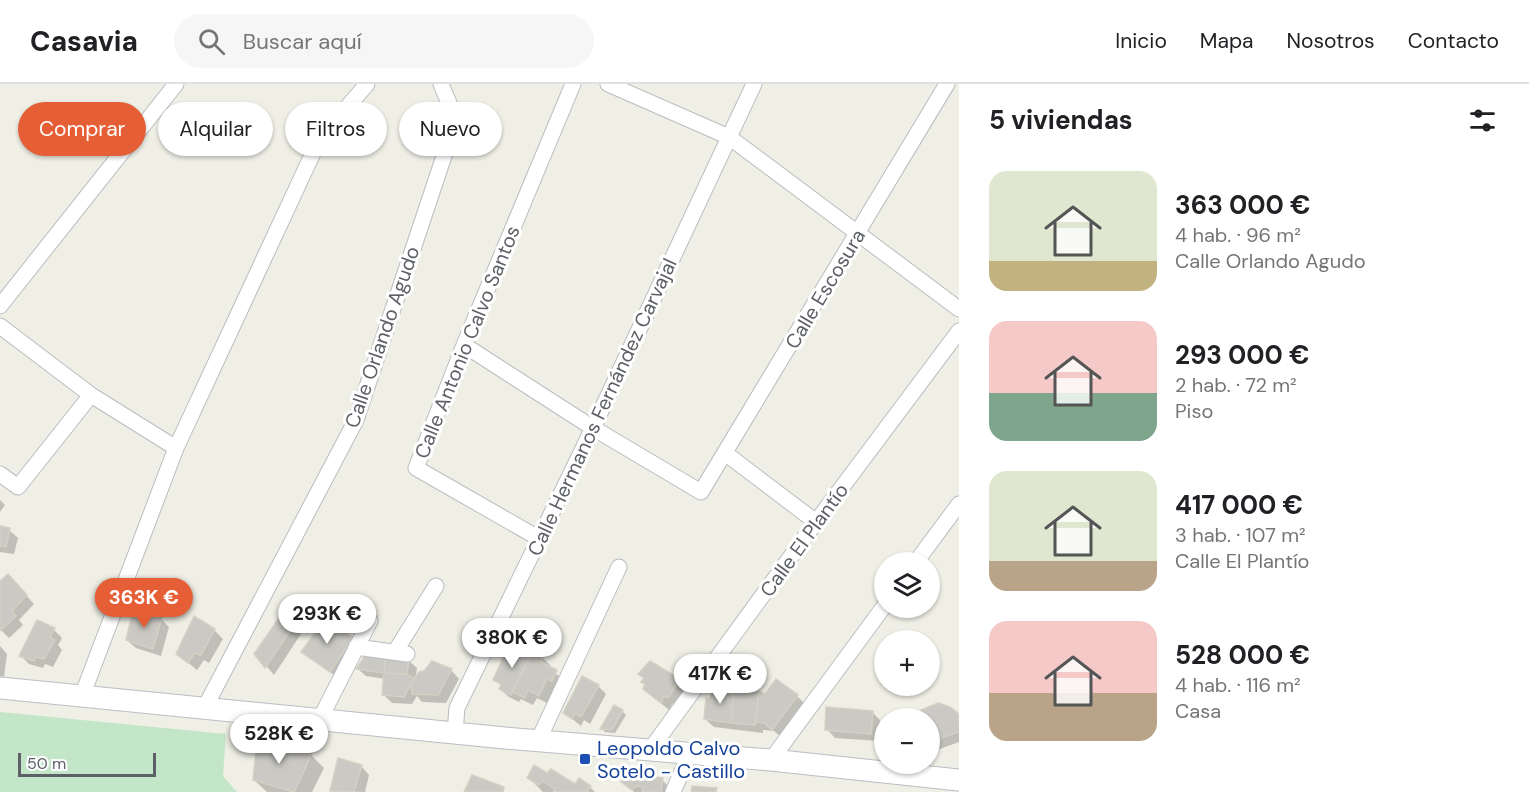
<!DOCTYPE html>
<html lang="es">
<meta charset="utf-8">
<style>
:root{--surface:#fff;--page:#f6f6f6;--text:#202124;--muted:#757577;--line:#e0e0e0;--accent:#e65e35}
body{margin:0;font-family:"DM Sans",sans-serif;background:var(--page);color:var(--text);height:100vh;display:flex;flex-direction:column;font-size:22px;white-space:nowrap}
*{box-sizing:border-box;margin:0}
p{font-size:20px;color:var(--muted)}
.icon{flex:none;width:33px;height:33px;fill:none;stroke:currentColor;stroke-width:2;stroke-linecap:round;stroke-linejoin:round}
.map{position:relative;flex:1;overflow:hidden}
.drawer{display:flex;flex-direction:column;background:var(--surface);width:570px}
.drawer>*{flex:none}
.hud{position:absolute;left:18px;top:18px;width:570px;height:54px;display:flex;gap:12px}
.controls{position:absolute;left:874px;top:468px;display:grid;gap:12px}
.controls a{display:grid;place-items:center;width:66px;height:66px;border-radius:50%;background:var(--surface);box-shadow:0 2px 4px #0004;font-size:30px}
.scale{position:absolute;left:18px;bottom:15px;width:138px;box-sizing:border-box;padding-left:6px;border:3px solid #5d6066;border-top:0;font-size:16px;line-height:21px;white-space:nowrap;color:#5d6066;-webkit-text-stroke:4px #fff;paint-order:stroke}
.price{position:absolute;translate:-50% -51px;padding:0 14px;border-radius:21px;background:#fff;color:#222;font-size:20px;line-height:39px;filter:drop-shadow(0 2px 3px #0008)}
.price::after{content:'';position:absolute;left:50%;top:36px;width:18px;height:14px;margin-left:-9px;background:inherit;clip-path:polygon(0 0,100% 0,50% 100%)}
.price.selected{background:var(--accent);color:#fff}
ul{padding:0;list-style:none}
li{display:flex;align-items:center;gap:18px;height:150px;padding:0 30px}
li span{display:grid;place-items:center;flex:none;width:168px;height:120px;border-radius:18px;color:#555}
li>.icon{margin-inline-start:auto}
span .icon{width:72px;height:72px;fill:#fffc;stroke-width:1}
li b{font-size:26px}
h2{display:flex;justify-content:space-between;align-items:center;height:72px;padding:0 30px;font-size:26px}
.pill{padding:0 21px;border-radius:27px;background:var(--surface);box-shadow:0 2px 4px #0004;font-size:21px;line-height:54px}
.pill.selected{background:var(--accent);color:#fff}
header{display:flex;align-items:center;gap:36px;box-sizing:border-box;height:84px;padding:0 30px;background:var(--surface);border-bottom:2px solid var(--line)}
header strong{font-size:28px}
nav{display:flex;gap:33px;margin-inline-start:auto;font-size:21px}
.search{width:420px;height:54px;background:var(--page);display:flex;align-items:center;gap:15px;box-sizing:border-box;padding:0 21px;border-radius:33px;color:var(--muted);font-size:22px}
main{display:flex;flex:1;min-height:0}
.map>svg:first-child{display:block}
</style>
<header>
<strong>Casavia</strong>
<div class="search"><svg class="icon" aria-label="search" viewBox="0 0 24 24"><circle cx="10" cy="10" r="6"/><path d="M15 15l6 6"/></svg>Buscar aquí</div>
<nav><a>Inicio</a><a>Mapa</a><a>Nosotros</a><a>Contacto</a></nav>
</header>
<main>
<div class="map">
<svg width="959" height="708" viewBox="0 0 959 708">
<rect width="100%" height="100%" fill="#efefe6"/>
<path fill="#c3e6c8" d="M 0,628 L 226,650 L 223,692 L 237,708 L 0,708 Z"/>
<path fill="#0003" d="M 0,416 L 5,421 L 0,428 Z
M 0,444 L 9,446 L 18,454 L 14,470 L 0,468 Z
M 0,499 L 16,500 L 34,520 L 19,536 L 23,541 L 9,554 L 0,545 Z
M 195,534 L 214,546 L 223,555 L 209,579 L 204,576 L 197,586 L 178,570 Z
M 161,535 L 169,543 L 161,572 L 136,564 L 127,556 Z
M 293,542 L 301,550 L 274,591 L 256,570 Z
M 54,546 L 62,554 L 58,561 L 62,566 L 53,583 L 45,580 L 43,584 L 29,580 L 21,572 Z
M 352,555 L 360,563 L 339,595 L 303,567 Z
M 0,562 L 7,570 L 4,593 L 0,592 Z
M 524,565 L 543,574 L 551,582 L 550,585 L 564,596 L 560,604 L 555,602 L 547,619 L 537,614 L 533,621 L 521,615 L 519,618 L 509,613 L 500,605 L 502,602 L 495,595 L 521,572 Z
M 408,576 L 417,584 L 415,596 L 451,586 L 459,595 L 446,619 L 422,618 L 417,612 L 412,620 L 392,619 L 383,610 L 385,595 L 366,592 L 358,585 Z
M 640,590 L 679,596 L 687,604 L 677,622 L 673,619 L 669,626 L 644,605 L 646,601 L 645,595 Z
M 598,602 L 606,610 L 590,640 L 584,636 L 581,642 L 565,629 Z
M 758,609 L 765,612 L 797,612 L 805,620 L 781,653 L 774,647 L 763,646 L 763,649 L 714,643 L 705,635 Z
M 622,627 L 626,631 L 615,649 L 605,648 L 602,645 Z
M 872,628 L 880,636 L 879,657 L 835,654 L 827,645 Z
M 921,628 L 959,632 L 959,658 L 937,666 L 930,659 L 930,634 L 922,634 Z
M 311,671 L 324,684 L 312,708 L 267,708 L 254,696 Z
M 361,682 L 369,691 L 365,708 L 332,707 Z
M 547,691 L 575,702 L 590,703 L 595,708 L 543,708 L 529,694 Z
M 662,696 L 670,704 L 670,708 L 634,708 L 623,697 Z"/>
<path fill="#cac9c3" stroke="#d4d1c4" stroke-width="1.5" d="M 0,442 L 10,444 L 6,463 L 0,462 Z
M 8,490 L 27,511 L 12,527 L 16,532 L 0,547 L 0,497 Z
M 133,526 L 162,533 L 153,565 L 126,556 Z
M 281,531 L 294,541 L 265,584 L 254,570 Z
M 194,532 L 215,545 L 201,571 L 195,569 L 188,579 L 176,570 Z
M 326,534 L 353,554 L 330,588 L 301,568 Z
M 37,536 L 55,544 L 50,553 L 55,556 L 44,575 L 36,573 L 34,577 L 19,572 Z
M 508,563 L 521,570 L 524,563 L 533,567 L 511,611 L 499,605 L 501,600 L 493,596 Z
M 533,567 L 543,573 L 541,578 L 557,586 L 552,597 L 547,595 L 539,612 L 528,606 L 525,614 L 512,608 Z
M 364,570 L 386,571 L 384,589 L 356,585 L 363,575 Z
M 386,571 L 409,575 L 407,590 L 384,589 Z
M 432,577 L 452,585 L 438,611 L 412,610 L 411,600 L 414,595 L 419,588 L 424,587 Z
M 650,577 L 680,595 L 668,614 L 664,612 L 661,619 L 643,605 L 645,600 L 641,598 L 644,594 L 638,590 Z
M 384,589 L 407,590 L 414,595 L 404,613 L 382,611 Z
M 582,592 L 599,601 L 581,633 L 575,629 L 572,635 L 563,629 Z
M 776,595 L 798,611 L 772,646 L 764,639 L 756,638 L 759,607 L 765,610 Z
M 712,603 L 734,605 L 731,639 L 704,635 L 706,614 L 710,615 Z
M 734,605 L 759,607 L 755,641 L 731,639 Z
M 938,619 L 950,623 L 959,630 L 959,649 L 958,648 L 930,658 L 930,634 L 921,634 L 919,627 Z
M 614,621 L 623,626 L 612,646 L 600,645 Z
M 826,623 L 873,627 L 871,650 L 825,646 Z
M 257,654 L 312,670 L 294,708 L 253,696 Z
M 338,674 L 362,681 L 354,708 L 330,707 Z
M 534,681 L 547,689 L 551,685 L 575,700 L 579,694 L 591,702 L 587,708 L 553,708 L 555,705 L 543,697 L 539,701 L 527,694 Z
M 625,690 L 663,694 L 661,708 L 642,708 L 643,703 L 636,702 L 632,706 L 621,698 Z
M 472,691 L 504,703 L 503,708 L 464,708 Z
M 692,702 L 717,704 L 716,708 L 691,708 Z"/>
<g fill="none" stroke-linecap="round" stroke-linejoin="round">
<defs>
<path id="minor" d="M 608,0 L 729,53 L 959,225
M 0,222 L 176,0
M 0,242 L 91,311 L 176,364
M 464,261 L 593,344 L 701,408 L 947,0
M 725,369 L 816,438
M 0,390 L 18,403 L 91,311
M 540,455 L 416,384 L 464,261 L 573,0
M 916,478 L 959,420
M 356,563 L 407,570
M 395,568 L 436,502
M 82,612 L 176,364 L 319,56 L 367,0
M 204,625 L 356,336 L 456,36 L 441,0
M 320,635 L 370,537
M 455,648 L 457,624 L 593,344 L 754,0
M 538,657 L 619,483
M 650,666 L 816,438 L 959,247
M 771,676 L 885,521
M 673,708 L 690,669"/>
<path id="secondary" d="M 0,604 L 505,654 L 771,676 L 959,696"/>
</defs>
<use href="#minor" stroke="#babcc1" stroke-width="17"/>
<use href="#secondary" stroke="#bbbdc3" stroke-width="23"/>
<use href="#minor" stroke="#fff" stroke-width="15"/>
<use href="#secondary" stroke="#fff" stroke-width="21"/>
</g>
<rect fill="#1a4fb4" stroke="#fff" stroke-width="2" x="579" y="669" width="12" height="12" rx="3"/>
<g text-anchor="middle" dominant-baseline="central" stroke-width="6" stroke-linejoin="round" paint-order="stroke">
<g font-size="20" fill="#5d6066" stroke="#fff">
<text transform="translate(825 205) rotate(-59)">Calle Escosura</text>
<text transform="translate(382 253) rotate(-71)">Calle Orlando Agudo</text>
<text transform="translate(467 258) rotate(-68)">Calle Antonio Calvo Santos</text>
<text transform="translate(602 323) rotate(-65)">Calle Hermanos Fernández Carvajal</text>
<text transform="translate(804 456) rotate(-54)">Calle El Plantío</text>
</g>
<g font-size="20" fill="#164399" stroke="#fff" text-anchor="start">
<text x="597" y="664">Leopoldo Calvo<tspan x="597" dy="23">Sotelo - Castillo</tspan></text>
</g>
</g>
</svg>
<div class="controls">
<a><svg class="icon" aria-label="layers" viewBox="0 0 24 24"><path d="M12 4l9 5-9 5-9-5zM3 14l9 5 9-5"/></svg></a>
<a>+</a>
<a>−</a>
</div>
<div class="scale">50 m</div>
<b class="price selected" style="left:144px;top:545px">363K €</b>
<b class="price" style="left:327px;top:561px">293K €</b>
<b class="price" style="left:512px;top:585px">380K €</b>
<b class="price" style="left:720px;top:621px">417K €</b>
<b class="price" style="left:279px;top:681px">528K €</b>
<div class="hud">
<a class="pill selected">Comprar</a>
<a class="pill">Alquilar</a>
<a class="pill">Filtros</a>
<a class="pill">Nuevo</a>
</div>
</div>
<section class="drawer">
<h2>5 viviendas<svg class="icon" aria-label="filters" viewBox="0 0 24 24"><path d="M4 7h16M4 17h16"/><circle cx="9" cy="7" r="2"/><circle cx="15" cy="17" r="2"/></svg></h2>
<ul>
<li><span style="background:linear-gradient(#dfe7d0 75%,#c2b280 0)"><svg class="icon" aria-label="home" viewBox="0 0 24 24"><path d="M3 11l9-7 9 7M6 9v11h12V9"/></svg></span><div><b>363 000 €</b><p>4 hab. · 96 m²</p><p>Calle Orlando Agudo</p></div></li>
<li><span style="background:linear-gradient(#f6c9c9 60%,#7fa58c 0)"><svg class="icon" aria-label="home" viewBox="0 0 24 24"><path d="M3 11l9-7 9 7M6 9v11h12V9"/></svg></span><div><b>293 000 €</b><p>2 hab. · 72 m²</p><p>Piso</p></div></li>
<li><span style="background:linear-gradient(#dfe7d0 75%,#b9a48a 0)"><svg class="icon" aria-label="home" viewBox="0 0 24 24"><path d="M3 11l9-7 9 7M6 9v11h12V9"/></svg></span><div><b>417 000 €</b><p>3 hab. · 107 m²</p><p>Calle El Plantío</p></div></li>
<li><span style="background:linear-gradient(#f6c9c9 60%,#b9a48a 0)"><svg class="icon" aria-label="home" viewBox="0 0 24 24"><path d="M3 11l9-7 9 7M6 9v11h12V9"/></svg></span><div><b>528 000 €</b><p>4 hab. · 116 m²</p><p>Casa</p></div></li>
</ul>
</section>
</main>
